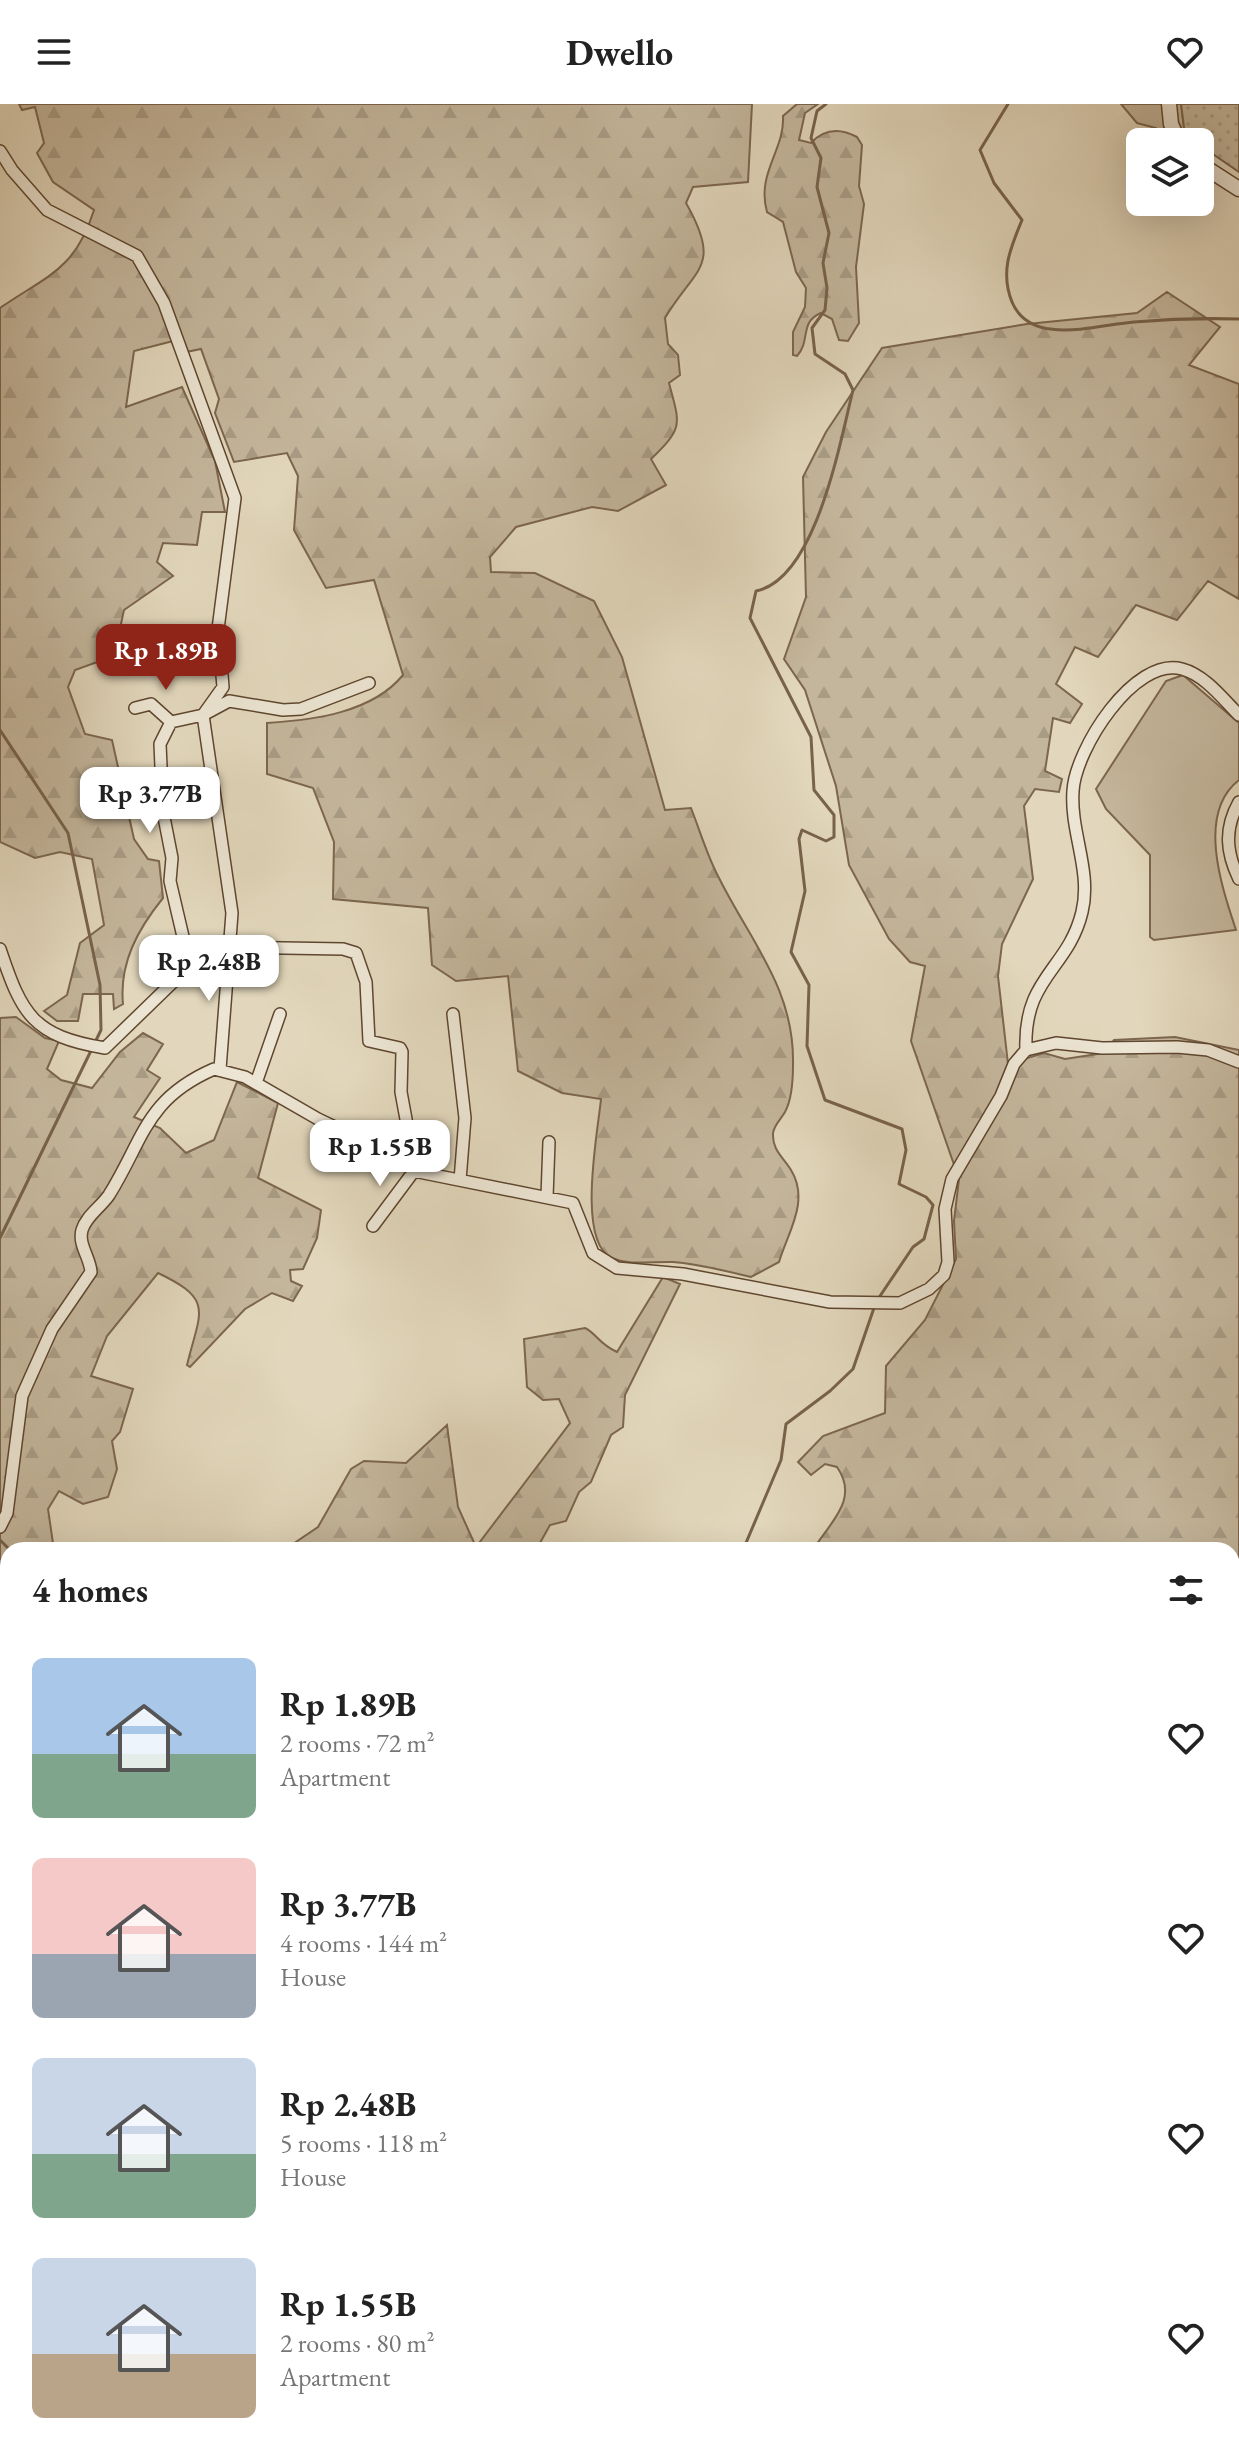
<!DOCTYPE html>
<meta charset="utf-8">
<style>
:root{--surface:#fff;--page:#f6f6f6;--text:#222;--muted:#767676;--accent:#8f2418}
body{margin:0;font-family:"EB Garamond",serif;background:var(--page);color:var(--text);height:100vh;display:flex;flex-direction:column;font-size:30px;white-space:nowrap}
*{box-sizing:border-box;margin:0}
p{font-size:26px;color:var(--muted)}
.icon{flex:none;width:44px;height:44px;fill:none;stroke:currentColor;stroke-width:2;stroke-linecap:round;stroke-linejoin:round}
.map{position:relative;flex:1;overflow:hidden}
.drawer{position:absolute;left:0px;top:1438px;width:1240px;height:912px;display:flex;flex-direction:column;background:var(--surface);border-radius:24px 24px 0 0;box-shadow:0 8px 32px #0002}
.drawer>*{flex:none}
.controls{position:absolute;left:1126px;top:24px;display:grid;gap:16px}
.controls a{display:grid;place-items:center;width:88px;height:88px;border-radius:12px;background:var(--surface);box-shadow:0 8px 32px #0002;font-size:40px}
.price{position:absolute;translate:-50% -68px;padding:0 18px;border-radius:16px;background:#fff;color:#222;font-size:26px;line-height:52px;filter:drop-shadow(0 2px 4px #0008)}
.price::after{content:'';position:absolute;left:50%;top:48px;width:24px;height:18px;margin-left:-12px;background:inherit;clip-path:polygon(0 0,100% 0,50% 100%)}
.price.current{background:var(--accent);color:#fff}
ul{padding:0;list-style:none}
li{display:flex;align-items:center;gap:24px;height:200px;padding:0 32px}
li span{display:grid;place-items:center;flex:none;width:224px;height:160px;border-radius:12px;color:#555}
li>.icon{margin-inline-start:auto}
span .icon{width:96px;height:96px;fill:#fffc;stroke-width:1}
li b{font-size:34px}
h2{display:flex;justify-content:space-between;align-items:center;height:96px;padding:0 32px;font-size:34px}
header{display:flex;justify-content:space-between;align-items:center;height:104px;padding:0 32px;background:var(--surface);font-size:36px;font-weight:700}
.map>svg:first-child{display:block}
</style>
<header><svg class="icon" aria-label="menu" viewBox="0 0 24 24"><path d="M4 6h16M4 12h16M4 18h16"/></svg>Dwello<svg class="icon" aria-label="heart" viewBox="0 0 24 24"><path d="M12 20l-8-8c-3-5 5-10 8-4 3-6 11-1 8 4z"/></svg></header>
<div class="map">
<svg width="1239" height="2350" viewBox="0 0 1239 2350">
<defs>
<pattern id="forest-firs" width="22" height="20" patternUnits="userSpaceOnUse" patternTransform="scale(2)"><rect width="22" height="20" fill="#c4b69c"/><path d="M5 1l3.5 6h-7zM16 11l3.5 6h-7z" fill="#a99c85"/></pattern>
<pattern id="park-dots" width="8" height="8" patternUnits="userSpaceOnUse" patternTransform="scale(2)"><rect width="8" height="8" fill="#c4b69c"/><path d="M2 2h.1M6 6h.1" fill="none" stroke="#a99c85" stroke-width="1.8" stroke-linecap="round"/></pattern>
</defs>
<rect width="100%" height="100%" fill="#e2d7bc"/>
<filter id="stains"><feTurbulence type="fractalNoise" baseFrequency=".0025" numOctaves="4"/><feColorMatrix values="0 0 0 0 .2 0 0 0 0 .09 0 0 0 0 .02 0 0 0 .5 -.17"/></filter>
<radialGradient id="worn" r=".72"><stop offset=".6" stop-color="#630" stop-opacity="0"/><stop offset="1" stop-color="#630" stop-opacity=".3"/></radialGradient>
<path fill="#c4b69c" stroke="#7c664e" stroke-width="2" d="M 1121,0 L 1181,0 L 1185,31 L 1195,38 L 1165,38 L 1156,24 L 1137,19 Z
M 1183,571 L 1239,619 L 1239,676 C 1196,709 1222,784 1236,826 L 1154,836 L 1150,833 L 1150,751 L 1106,705 L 1096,685 L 1166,577 Z"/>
<path fill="url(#forest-firs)" stroke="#7c664e" stroke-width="2" d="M 19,0 L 752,0 L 748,78 L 693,83 L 686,99 C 723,164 695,163 665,214 L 668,240 L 678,251 L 680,271 L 669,279 C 680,321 684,323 651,355 L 666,381 L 618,407 L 592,403 L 516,423 L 490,453 L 491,468 L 535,469 L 594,497 L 622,553 L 665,706 L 691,704 C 700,727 707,751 718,772 C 750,837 795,885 793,961 C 793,976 792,995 785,1008 C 781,1015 774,1021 773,1029 C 772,1046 783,1053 791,1066 C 810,1097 788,1128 779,1158 L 751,1173 C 726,1167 699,1160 673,1158 C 654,1157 630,1162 612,1154 C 576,1138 598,1027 601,995 L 562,989 L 518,967 L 508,872 L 456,877 L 432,861 L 428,804 L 333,795 L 334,738 L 313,684 L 267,670 L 267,619 C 313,616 372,609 403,571 L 374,476 L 326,484 L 294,426 L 298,372 L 287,349 L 234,358 L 215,309 L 219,295 L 201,245 L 186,248 L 181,235 L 134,247 L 126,303 L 182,283 L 215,357 L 225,408 L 202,408 L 197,441 L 163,439 L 157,458 L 173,472 L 124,506 L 114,552 L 75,566 L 68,583 L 85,630 L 112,636 L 134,735 L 148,755 L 159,757 L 163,794 C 138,825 119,859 123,900 L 114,905 L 113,890 L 83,890 L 78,917 L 57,917 L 44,907 L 67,891 L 80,839 L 104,821 L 92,755 L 60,748 L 35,754 L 0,738 L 0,204 C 48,171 75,166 94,106 L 53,78 L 37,49 L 44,39 L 35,3 L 22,6 Z
M 797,0 L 818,0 L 805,9 L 799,36 L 811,39 C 824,25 840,24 857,33 L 862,41 L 859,82 L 864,100 L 856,163 L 859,219 L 848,237 L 839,236 L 832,215 L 821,209 C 799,218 811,237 797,252 L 793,251 L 793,228 L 805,203 L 806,184 L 796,168 L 783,118 L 767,108 C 756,69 785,46 783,12 Z
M 1167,188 L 1220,223 L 1189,261 L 1239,280 L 1239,495 L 1208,477 L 1177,516 L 1136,501 L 1098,553 L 1075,543 L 1056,580 L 1082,600 L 1070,619 L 1053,614 L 1045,667 L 1062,675 L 1059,688 L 1035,685 L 1024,702 L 1033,775 L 1002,840 L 998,872 L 1008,960 L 1044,949 L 1065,955 L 1104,949 L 1114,936 L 1175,933 L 1239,946 L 1239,1733 L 1232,1731 L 1232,1446 L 813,1446 C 829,1419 860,1396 837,1363 L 825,1360 L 811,1371 L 798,1358 L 823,1332 L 885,1309 L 886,1262 L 925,1216 L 956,1155 L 954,1117 L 959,1075 L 911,937 L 925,862 L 910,858 L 889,835 L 849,761 L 836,682 L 805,586 L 784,555 L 806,493 L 803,373 L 826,328 L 882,244 L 1027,220 L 1137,209 Z
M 16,913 L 45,934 L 59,937 L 47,965 L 61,976 L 92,984 L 120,948 L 143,929 L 163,940 L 147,966 L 160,974 L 134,1013 L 160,1024 L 186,1049 L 214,1036 L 237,978 L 278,999 L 258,1074 L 321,1106 L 317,1134 L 303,1165 L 290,1166 L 291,1177 L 302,1182 L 293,1197 L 272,1189 L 245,1205 L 190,1263 L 187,1261 C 200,1207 215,1196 158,1169 L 107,1232 L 91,1272 L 133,1285 L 120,1328 L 112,1337 L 117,1365 L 108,1393 L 83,1400 L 59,1387 L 48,1405 L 54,1446 L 8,1446 L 8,2342 L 1006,2342 L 1007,2350 L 0,2350 L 0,914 Z
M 663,1173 L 680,1180 L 625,1291 L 623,1323 L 611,1331 L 591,1378 L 579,1388 L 566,1417 L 550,1421 L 536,1446 L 284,1446 L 318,1423 L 351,1365 L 364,1357 L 406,1359 L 447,1321 L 458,1403 L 476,1443 L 570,1319 L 559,1295 L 543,1296 L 527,1283 L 524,1235 L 585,1224 C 596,1229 599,1240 617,1248 Z
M 1234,2127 L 1239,2162 L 1239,2285 L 1232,2282 Z"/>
<path fill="url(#park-dots)" stroke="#7c664e" stroke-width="2" d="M 1181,0 L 1239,0 L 1239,68 L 1185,31 Z"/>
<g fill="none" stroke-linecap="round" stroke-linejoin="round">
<path stroke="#78624a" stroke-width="3" d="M 826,0 L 817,7 L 811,34 L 821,54 L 817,83 L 829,129 L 823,159 L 827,184 L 825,206 L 812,224 L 815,250 L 845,270 L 853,286 C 840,338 816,475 756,487 L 750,514 L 811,633 L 814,686 L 834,711 L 834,733 L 826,737 L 802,726 L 799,735 L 805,787 L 791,848 L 809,881 L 807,942 L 825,996 L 902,1025 L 906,1046 L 899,1080 L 926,1093 L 933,1101 L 924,1135 L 913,1143 L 878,1195
M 1008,0 L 980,46 L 994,79 L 1022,116 C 1010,145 1000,168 1012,198 C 1031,243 1096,221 1134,218 C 1169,215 1204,214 1239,215
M 0,626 L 68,729 L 100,881 L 101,926 L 0,1134
M 0,1436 L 10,1446
M 743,1446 L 781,1356 L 786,1320 L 830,1287 L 853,1265 L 875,1201
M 478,2350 L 480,2342
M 1049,2350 L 1053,2342"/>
<defs>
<path id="minor" d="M 0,47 L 12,66 L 47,106 L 137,152 L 164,199 L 235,394 L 218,525 L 223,583 L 203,611 L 232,809 L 220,965
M 135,604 L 151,600 L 171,618 L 203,611 L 229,597 L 283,606 L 301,605 L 369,579
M 171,618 L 160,640 L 163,708 L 172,754 L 170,777 L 188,854
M 1239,698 C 1224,725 1226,748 1239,775
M 232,843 L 343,845 L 356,849 L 366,878 L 369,937 L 400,944 L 402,948 L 401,988 L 408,1026 L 400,1056
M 0,845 C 22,911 33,932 105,944 L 172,879 L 191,848 L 203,841 L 232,837
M 453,910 L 465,1014 L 460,1076
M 1026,946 C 1023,873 1068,866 1082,808 C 1092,767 1070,728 1073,687 C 1075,646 1134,552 1182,565 C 1205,571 1223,595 1239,611
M 256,979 L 280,910
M 547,1093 L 549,1038
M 373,1122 L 414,1067
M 0,1423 L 7,1409 L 22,1292 L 52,1225 L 91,1168 C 90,1153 78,1141 82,1126 C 86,1112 101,1103 109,1091 C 144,1035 145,995 214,965 L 245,973 L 318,1015 L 387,1048 L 414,1067 L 573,1099 L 593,1149 L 617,1164 L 683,1170 L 830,1198 L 900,1199 L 929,1185 L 944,1171 L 948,1158 L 945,1105 L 952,1075 L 1001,992 L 1014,960 L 1026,946 L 1056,939 L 1102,944 L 1177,943 L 1208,946 L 1239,958"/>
<path id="tertiary" d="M 1169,0 L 1171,20 L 1179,38
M 1200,60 L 1239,85
M 0,2328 L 8,2300
M 448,2342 L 455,2350
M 1186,2342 L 1197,2350
M 489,2350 L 500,2342"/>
</defs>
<use href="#minor" stroke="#5f462f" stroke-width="14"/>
<use href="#tertiary" stroke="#5f462f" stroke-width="17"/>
<use href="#minor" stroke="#ece5d3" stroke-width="11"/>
<use href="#tertiary" stroke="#ece5d3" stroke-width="14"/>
</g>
<rect width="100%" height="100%" filter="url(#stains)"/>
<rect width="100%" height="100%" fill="url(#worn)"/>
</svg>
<div class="controls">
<a><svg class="icon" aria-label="layers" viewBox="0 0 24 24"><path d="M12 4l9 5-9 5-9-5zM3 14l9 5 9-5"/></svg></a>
</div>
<b class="price current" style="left:166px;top:588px">Rp 1.89B</b>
<b class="price" style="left:150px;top:731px">Rp 3.77B</b>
<b class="price" style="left:209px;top:899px">Rp 2.48B</b>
<b class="price" style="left:380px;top:1084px">Rp 1.55B</b>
<section class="drawer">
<h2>4 homes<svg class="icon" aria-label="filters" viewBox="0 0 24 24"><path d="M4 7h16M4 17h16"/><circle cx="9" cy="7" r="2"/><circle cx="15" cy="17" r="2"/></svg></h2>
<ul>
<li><span style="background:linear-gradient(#a9c7e8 60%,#7fa58c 0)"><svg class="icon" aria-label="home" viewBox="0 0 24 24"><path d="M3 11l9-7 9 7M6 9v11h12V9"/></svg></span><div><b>Rp 1.89B</b><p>2 rooms · 72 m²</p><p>Apartment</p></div><svg class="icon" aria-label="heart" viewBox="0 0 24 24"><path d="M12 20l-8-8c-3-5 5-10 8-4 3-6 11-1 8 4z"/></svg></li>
<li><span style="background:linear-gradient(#f6c9c9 60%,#9aa5b1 0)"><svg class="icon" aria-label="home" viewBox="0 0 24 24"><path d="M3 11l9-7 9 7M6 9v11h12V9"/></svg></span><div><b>Rp 3.77B</b><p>4 rooms · 144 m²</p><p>House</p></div><svg class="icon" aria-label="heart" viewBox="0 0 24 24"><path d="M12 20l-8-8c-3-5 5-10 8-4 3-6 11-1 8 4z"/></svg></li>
<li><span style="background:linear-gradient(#c9d6e8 60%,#7fa58c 0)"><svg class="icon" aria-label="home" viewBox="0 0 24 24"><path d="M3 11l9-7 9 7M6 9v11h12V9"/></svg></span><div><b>Rp 2.48B</b><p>5 rooms · 118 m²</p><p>House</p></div><svg class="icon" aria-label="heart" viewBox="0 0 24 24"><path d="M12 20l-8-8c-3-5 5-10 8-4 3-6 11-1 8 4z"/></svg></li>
<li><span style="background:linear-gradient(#c9d6e8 60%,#b9a48a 0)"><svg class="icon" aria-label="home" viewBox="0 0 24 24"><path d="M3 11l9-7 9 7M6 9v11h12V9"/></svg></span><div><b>Rp 1.55B</b><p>2 rooms · 80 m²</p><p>Apartment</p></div><svg class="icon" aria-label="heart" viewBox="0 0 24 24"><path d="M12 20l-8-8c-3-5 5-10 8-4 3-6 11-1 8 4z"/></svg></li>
</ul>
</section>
</div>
